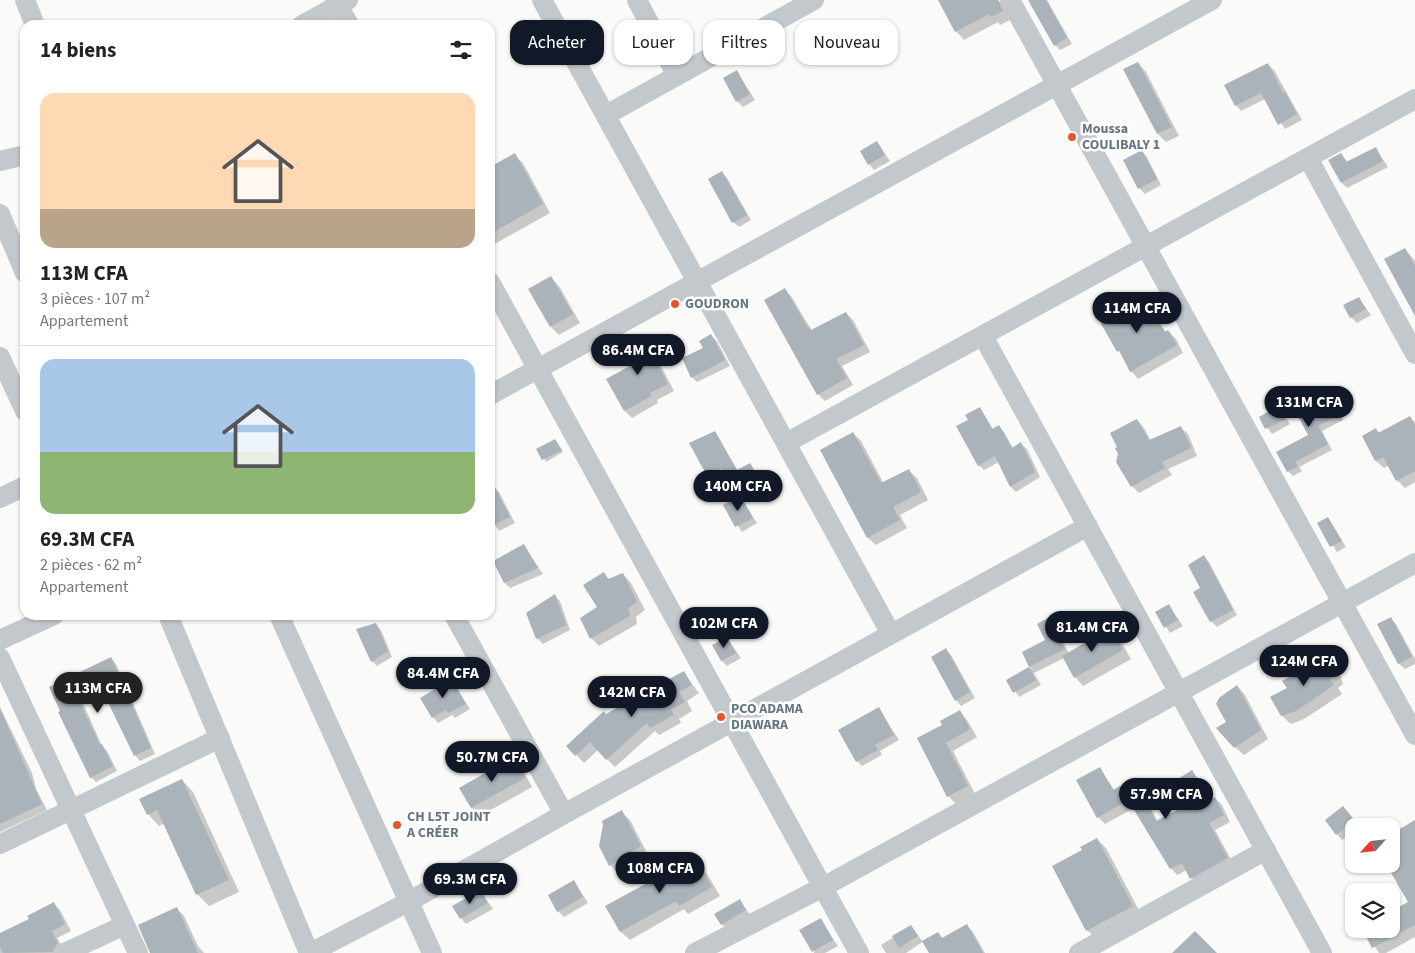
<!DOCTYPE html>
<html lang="fr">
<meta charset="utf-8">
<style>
:root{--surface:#fff;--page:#f6f6f6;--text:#222;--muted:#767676;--line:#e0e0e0;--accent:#111827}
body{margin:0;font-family:"Source Sans 3",sans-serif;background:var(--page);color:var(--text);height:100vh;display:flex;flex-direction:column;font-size:19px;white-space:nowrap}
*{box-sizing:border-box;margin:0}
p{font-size:16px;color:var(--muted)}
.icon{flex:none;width:28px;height:28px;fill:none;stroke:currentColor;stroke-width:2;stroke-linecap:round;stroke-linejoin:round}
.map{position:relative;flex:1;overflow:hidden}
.panel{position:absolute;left:20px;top:20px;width:475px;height:600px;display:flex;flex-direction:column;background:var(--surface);border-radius:15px;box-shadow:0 1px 4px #0004}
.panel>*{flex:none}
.banner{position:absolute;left:510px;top:20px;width:475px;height:45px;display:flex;gap:10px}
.needle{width:32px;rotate:243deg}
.controls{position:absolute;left:1345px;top:818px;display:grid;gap:10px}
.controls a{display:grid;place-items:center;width:55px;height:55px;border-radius:10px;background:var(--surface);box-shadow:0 1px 4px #0004;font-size:25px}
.price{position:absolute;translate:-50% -42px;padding:0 11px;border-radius:18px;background:var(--accent);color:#fff;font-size:16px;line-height:32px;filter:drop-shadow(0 1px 2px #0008)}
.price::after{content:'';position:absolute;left:50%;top:30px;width:15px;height:11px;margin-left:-8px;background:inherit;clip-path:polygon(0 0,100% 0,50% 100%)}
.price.selected{background:#222;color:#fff}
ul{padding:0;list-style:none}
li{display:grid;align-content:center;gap:10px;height:265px;padding:0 20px}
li+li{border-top:1px solid var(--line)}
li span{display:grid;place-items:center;height:155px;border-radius:15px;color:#555}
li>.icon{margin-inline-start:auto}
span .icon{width:90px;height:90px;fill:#fffc;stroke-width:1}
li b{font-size:21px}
h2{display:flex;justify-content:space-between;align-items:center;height:60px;padding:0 20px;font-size:21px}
.tag{padding:0 18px;border-radius:15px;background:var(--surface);box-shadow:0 1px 4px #0004;font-size:18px;line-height:45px}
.tag.selected{background:var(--accent);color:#fff}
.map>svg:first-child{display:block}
</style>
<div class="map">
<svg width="1415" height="953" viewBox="0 0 1415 953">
<rect width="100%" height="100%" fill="#fafaf8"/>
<path fill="#0003" d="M 939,0 L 998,0 L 1005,7 L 1010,20 L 1000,25 L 998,22 L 964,40 L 956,31 Z
M 1029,0 L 1047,0 L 1072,44 L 1060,50 L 1055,45 Z
M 1138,63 L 1146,72 L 1179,136 L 1166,142 L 1158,134 L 1125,70 Z
M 1268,65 L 1274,70 L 1302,120 L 1285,129 L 1265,99 L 1241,111 L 1236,105 Z
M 737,72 L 755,100 L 743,107 L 737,101 Z
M 877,142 L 890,161 L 874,170 L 869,164 Z
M 1376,149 L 1388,167 L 1347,188 L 1342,183 L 1341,154 L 1348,162 Z
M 1142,152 L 1147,157 L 1161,185 L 1145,194 L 1139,188 Z
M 514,155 L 523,163 L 550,213 L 491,246 L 490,168 Z
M 722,173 L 727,178 L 751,220 L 739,227 L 733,222 Z
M 1405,249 L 1415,261 L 1415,313 Z
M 551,278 L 559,286 L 580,323 L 559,335 L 551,327 Z
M 785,290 L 791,296 L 812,331 L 846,313 L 853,320 L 870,352 L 842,366 L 853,385 L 825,401 L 818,394 Z
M 1146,298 L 1153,305 L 1158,315 L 1157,318 L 1166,332 L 1168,331 L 1176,339 L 1183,353 L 1138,379 L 1131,371 L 1102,323 Z
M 1359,299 L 1371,315 L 1357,323 L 1351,317 Z
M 642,336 L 649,343 L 674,391 L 657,400 L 658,403 L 632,418 L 625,411 L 608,379 L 639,362 Z
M 711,336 L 717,341 L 730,366 L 697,382 L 692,377 Z
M 1324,389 L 1343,420 L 1322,431 L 1332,450 L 1299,467 L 1302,471 L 1293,476 L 1288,471 L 1310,435 Z
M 1279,407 L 1290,424 L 1272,434 L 1260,417 Z
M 980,408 L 993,429 L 999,426 L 1004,432 L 1013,448 L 1021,444 L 1027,449 L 1040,477 L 1016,492 L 1011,487 L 999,462 L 984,470 L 979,465 L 970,420 Z
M 1410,417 L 1415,422 L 1415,482 L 1405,488 L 1397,480 L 1389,465 L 1384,468 L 1376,461 L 1363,436 L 1376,430 L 1380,433 Z
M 1137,420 L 1144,428 L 1151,441 L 1180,427 L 1188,434 L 1197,456 L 1168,469 L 1172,475 L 1139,493 L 1132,486 Z
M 714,432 L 738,471 L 750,464 L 762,481 L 739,493 L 726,474 L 713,481 L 708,476 L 691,443 Z
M 853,433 L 861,441 L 884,484 L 909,471 L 917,478 L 928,500 L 900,515 L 907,528 L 876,545 L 868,538 L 822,450 Z
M 555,440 L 563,452 L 546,462 L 538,449 Z
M 494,487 L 499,492 L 515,523 L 499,531 L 490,518 L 490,489 Z
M 740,497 L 757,523 L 742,532 L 725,506 Z
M 1328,518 L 1346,547 L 1337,552 L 1319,524 Z
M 524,546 L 543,574 L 510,588 L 505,583 L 494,562 Z
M 1204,557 L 1209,562 L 1237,615 L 1217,627 L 1211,621 L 1202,588 Z
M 604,574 L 610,580 L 623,574 L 631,583 L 645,610 L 636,617 L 637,624 L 599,646 L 591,638 Z
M 555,596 L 560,601 L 570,630 L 543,644 L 537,638 Z
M 1169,606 L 1183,626 L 1170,633 L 1157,613 Z
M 1049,619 L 1055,624 L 1069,654 L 1111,630 L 1119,638 L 1131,659 L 1083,686 L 1075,677 L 1064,658 L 1034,673 L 1041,685 L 1019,697 L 1008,680 L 1031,668 L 1023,653 L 1047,641 Z
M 1391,619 L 1396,624 L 1415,659 L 1415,664 L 1405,669 L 1399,664 L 1379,625 Z
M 376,624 L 381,630 L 392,657 L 377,666 L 372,661 Z
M 727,638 L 741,658 L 727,666 L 722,661 Z
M 946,650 L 951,655 L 975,698 L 961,706 L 956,700 Z
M 111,658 L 116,664 L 155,754 L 140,761 L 135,755 L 104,690 L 82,701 L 102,746 L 107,751 L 117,771 L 96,782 L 91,777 L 59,712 Z
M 1328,658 L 1337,666 L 1343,684 L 1338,688 L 1342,694 L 1304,719 L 1291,724 L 1282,716 L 1272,698 L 1289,689 Z
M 683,672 L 699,693 L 687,701 L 692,711 L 679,719 L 681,723 L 659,735 L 655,731 L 615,767 L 598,750 L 584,763 L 568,746 L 606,715 Z
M 452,681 L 470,709 L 455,718 L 452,715 L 438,723 L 433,717 Z
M 1237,686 L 1245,695 L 1268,739 L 1244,755 L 1235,747 L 1227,722 Z
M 0,707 L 32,773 L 36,789 L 47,810 L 0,832 Z
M 879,709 L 899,740 L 880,751 L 882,755 L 862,766 L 857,761 Z
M 960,712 L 967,720 L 977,737 L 953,751 L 976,796 L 956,804 L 948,796 L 943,725 Z
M 513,759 L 521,767 L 532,787 L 480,816 L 472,808 L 460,788 Z
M 1100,769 L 1115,791 L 1136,778 L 1151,798 L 1147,800 L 1158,822 L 1193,802 L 1192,772 L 1212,800 L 1215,798 L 1222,805 L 1230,822 L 1215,830 L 1234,865 L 1197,885 L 1187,870 L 1177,875 L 1171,868 L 1134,808 L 1105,824 L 1098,817 Z
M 182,780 L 193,792 L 239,892 L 209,906 L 197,894 L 165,823 L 159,826 L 148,814 Z
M 1343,807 L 1359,826 L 1354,826 L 1354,831 L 1342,840 L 1326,821 Z
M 621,812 L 630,820 L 648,855 L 618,873 L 610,865 Z
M 1415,822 L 1415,937 L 1386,953 L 1379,953 L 1363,929 L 1391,929 L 1409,903 L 1395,877 L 1384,864 L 1391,864 Z
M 1097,839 L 1106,848 L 1141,914 L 1095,938 L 1087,930 Z
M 695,858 L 703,867 L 720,896 L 688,914 L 684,909 L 630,940 L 621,932 L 607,907 Z
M 574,881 L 588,903 L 564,917 L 558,911 Z
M 481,892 L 493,909 L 466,924 L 461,918 Z
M 740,901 L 751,916 L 727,929 L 722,924 Z
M 54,904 L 60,910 L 71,931 L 57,938 L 64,950 L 62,953 L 0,953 L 0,934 L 30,919 Z
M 177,909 L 184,916 L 198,946 L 204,953 L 150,953 L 150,948 Z
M 820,919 L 838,946 L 825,953 L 814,953 Z
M 911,926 L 923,942 L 938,934 L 943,939 L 967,926 L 973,932 L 985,953 L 931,953 L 924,941 L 906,953 L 886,953 L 881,945 Z"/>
<path fill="#aab3b9" d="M 938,0 L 998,0 L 1003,11 L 991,17 L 989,14 L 955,32 Z
M 1028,0 L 1046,0 L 1067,38 L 1054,46 Z
M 1138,62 L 1172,127 L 1157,134 L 1123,69 Z
M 1268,63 L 1283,93 L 1285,92 L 1297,114 L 1278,125 L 1261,93 L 1235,106 L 1224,85 Z
M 737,70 L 750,94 L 736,102 L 723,78 Z
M 877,141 L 885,155 L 868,165 L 860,151 Z
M 1376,147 L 1383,161 L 1341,183 L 1328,160 L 1341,153 L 1346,162 Z
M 1142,150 L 1157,179 L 1138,189 L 1123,160 Z
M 515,153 L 543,204 L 490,234 L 490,167 Z
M 722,171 L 747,215 L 732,223 L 708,179 Z
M 1405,248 L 1415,266 L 1415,316 L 1384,259 Z
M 551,276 L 573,314 L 550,327 L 528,289 Z
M 785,288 L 808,328 L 810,327 L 811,330 L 846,312 L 864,345 L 836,359 L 847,378 L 817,395 L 764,300 Z
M 1146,296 L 1155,319 L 1165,332 L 1168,330 L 1177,345 L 1130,372 L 1119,350 L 1117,352 L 1100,322 L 1116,313 L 1114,310 L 1125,304 L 1127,307 Z
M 1359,297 L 1366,309 L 1350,318 L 1343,305 Z
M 643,334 L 668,384 L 650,393 L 652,396 L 624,411 L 606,379 L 637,362 L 627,342 Z
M 711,334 L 725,360 L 691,378 L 682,358 L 703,348 L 699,341 Z
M 1324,388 L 1339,415 L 1318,426 L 1328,444 L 1295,462 L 1298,466 L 1287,472 L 1276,452 L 1308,435 L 1292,405 Z
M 1279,406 L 1286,419 L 1265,429 L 1259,417 Z
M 980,407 L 992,429 L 999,425 L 1012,448 L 1021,442 L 1035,472 L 1010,487 L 995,456 L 978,466 L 956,426 L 968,420 L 965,415 Z
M 1410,416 L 1415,425 L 1415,471 L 1396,481 L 1383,457 L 1375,461 L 1362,436 L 1376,428 L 1378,433 Z
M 1137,419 L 1149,440 L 1181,426 L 1191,448 L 1162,462 L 1165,468 L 1131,487 L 1116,462 L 1118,454 L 1115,448 L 1117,447 L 1110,433 Z
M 715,431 L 737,470 L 750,463 L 757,475 L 733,489 L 721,468 L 707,476 L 689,443 Z
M 853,432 L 881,483 L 909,469 L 921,492 L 893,507 L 900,520 L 867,538 L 820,450 Z
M 555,439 L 562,450 L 542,460 L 536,449 Z
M 490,477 L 510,517 L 490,527 Z
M 741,496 L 753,518 L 735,527 L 723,505 Z
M 1328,517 L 1342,541 L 1330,547 L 1317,523 Z
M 524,544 L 538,568 L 504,583 L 493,561 Z
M 1204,555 L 1233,610 L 1210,622 L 1193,592 L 1200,588 L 1188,565 Z
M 604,572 L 608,579 L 623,573 L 637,602 L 628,608 L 630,616 L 590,639 L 580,618 L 597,607 L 583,585 Z
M 555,594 L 566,625 L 536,639 L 526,613 Z
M 1169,604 L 1178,620 L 1164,628 L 1155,612 Z
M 1049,617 L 1065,649 L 1029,667 L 1022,652 L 1045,640 L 1037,624 Z
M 1391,617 L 1412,657 L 1398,664 L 1377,624 Z
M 376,623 L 388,651 L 371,662 L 356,629 Z
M 1111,628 L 1123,650 L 1074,678 L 1062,656 Z
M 727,637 L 736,653 L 721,661 L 712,645 Z
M 946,648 L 970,692 L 955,701 L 931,657 Z
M 111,657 L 151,748 L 134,756 L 99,684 L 77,696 L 100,745 L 102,744 L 113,766 L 90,778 L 58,712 L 60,711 L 49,687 Z
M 1329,657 L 1336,675 L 1330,679 L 1334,685 L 1296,711 L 1281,716 L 1270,697 L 1287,688 L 1282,681 Z
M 1029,667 L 1036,680 L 1013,693 L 1006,680 Z
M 684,671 L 692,685 L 679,692 L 685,702 L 671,710 L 674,715 L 650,728 L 647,723 L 606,760 L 590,742 L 575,756 L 566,746 L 604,711 L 606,714 Z
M 452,679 L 466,704 L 448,713 L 446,710 L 432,718 L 420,698 Z
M 1237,685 L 1261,730 L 1234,748 L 1216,728 L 1226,722 L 1216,704 L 1219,698 Z
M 879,707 L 894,735 L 875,745 L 878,750 L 856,762 L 838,730 Z
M 0,709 L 42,804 L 0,824 Z
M 960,710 L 970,729 L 946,743 L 968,786 L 947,797 L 917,738 L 942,725 L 940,721 Z
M 513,757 L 525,778 L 471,808 L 459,788 Z
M 1100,767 L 1113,790 L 1136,777 L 1145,791 L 1141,793 L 1156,821 L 1192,802 L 1178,779 L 1192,770 L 1211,799 L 1215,797 L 1224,815 L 1209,823 L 1228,858 L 1190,879 L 1182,863 L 1170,869 L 1128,800 L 1097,818 L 1076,780 Z
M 182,779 L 229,880 L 196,895 L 157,810 L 147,815 L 139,799 Z
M 1343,806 L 1359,826 L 1347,826 L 1336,835 L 1325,820 Z
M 622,810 L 641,846 L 609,866 L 599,846 L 603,825 L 602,821 Z
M 1415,820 L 1415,925 L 1372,948 L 1362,929 L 1391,929 L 1391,911 L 1408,902 L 1386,864 L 1391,864 L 1391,834 Z
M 1097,838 L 1133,906 L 1086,931 L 1052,866 L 1082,850 L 1080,847 Z
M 695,857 L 712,887 L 679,906 L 676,901 L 620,932 L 605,906 Z
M 574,880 L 583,897 L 557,912 L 548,895 Z
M 481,890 L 488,903 L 460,919 L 452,906 Z
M 740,899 L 746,910 L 721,925 L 714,914 Z
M 54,902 L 65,924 L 52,931 L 58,943 L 52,952 L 3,953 L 0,947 L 0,933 L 29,919 L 27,916 Z
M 177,907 L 198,953 L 150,953 L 138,925 Z
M 821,918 L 833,940 L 812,952 L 799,930 Z
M 967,924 L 983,953 L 929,953 L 922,941 L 938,932 L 942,938 Z
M 911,925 L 918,936 L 899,948 L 892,936 Z
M 1195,931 L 1217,953 L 1172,953 Z"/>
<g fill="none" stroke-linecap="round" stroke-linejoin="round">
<path stroke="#c3c8cc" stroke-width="20" d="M 25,0 L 35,25
M 335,0 L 349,25
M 542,0 L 891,634
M 637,0 L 677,76
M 1010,0 L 1415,735
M 302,25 L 348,0
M 606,115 L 814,0
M 1308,158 L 1415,354
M 0,161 L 25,155
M 0,214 L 25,273
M 490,282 L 859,953
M 983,336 L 1322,953
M 0,357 L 25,411
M 490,395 L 1212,0
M 786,443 L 1415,99
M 0,498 L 25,486
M 168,615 L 309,953
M 279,615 L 432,953
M 454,615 L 564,814
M 0,640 L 54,615
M 0,658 L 138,953
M 0,844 L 220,738
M 64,953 L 125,925
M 310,953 L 410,901 L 564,814 L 1088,526
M 695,953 L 823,887 L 1415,563
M 1079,953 L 1266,850"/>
</g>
<g fill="#e4572e" stroke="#fff" stroke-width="2">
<circle cx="1072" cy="137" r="5"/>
<circle cx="675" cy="304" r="5"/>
<circle cx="721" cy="717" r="5"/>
<circle cx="397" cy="825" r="5"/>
</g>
<g text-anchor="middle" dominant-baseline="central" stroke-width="5" stroke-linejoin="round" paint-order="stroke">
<g font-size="14" font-weight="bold" fill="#657683" stroke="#fff" text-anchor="start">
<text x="1082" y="129">Moussa<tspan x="1082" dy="16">COULIBALY 1</tspan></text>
<text x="685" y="304">GOUDRON</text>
<text x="731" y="709">PCO ADAMA<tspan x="731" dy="16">DIAWARA</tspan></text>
<text x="407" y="817">CH L5T JOINT<tspan x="407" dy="16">A CRÉER</tspan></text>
</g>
</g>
</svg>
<div class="controls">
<a><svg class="needle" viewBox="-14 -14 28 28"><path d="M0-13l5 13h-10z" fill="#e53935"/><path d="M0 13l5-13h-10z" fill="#767676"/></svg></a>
<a><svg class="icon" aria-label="layers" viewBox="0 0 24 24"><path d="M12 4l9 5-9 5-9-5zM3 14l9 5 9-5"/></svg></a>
</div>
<b class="price" style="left:1137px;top:334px">114M CFA</b>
<b class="price" style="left:638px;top:376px">86.4M CFA</b>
<b class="price" style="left:1309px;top:428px">131M CFA</b>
<b class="price" style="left:738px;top:512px">140M CFA</b>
<b class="price" style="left:724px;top:649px">102M CFA</b>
<b class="price" style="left:1092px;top:653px">81.4M CFA</b>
<b class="price" style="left:1304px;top:687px">124M CFA</b>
<b class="price" style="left:443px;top:699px">84.4M CFA</b>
<b class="price selected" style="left:98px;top:714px">113M CFA</b>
<b class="price" style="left:632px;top:718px">142M CFA</b>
<b class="price" style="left:492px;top:783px">50.7M CFA</b>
<b class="price" style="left:1166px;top:820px">57.9M CFA</b>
<b class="price" style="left:660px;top:894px">108M CFA</b>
<b class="price" style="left:470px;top:905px">69.3M CFA</b>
<div class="banner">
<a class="tag selected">Acheter</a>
<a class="tag">Louer</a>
<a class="tag">Filtres</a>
<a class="tag">Nouveau</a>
</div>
<section class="panel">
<h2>14 biens<svg class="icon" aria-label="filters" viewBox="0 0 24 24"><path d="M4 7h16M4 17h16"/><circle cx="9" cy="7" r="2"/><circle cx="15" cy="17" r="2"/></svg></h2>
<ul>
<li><span style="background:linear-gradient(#ffd9b3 75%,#b9a48a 0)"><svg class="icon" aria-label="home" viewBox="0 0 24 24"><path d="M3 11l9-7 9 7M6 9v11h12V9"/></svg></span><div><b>113M CFA</b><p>3 pièces · 107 m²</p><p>Appartement</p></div></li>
<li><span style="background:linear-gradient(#a9c7e8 60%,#8fb573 0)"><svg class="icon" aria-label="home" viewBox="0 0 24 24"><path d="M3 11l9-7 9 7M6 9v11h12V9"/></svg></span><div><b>69.3M CFA</b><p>2 pièces · 62 m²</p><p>Appartement</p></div></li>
</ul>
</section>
</div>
